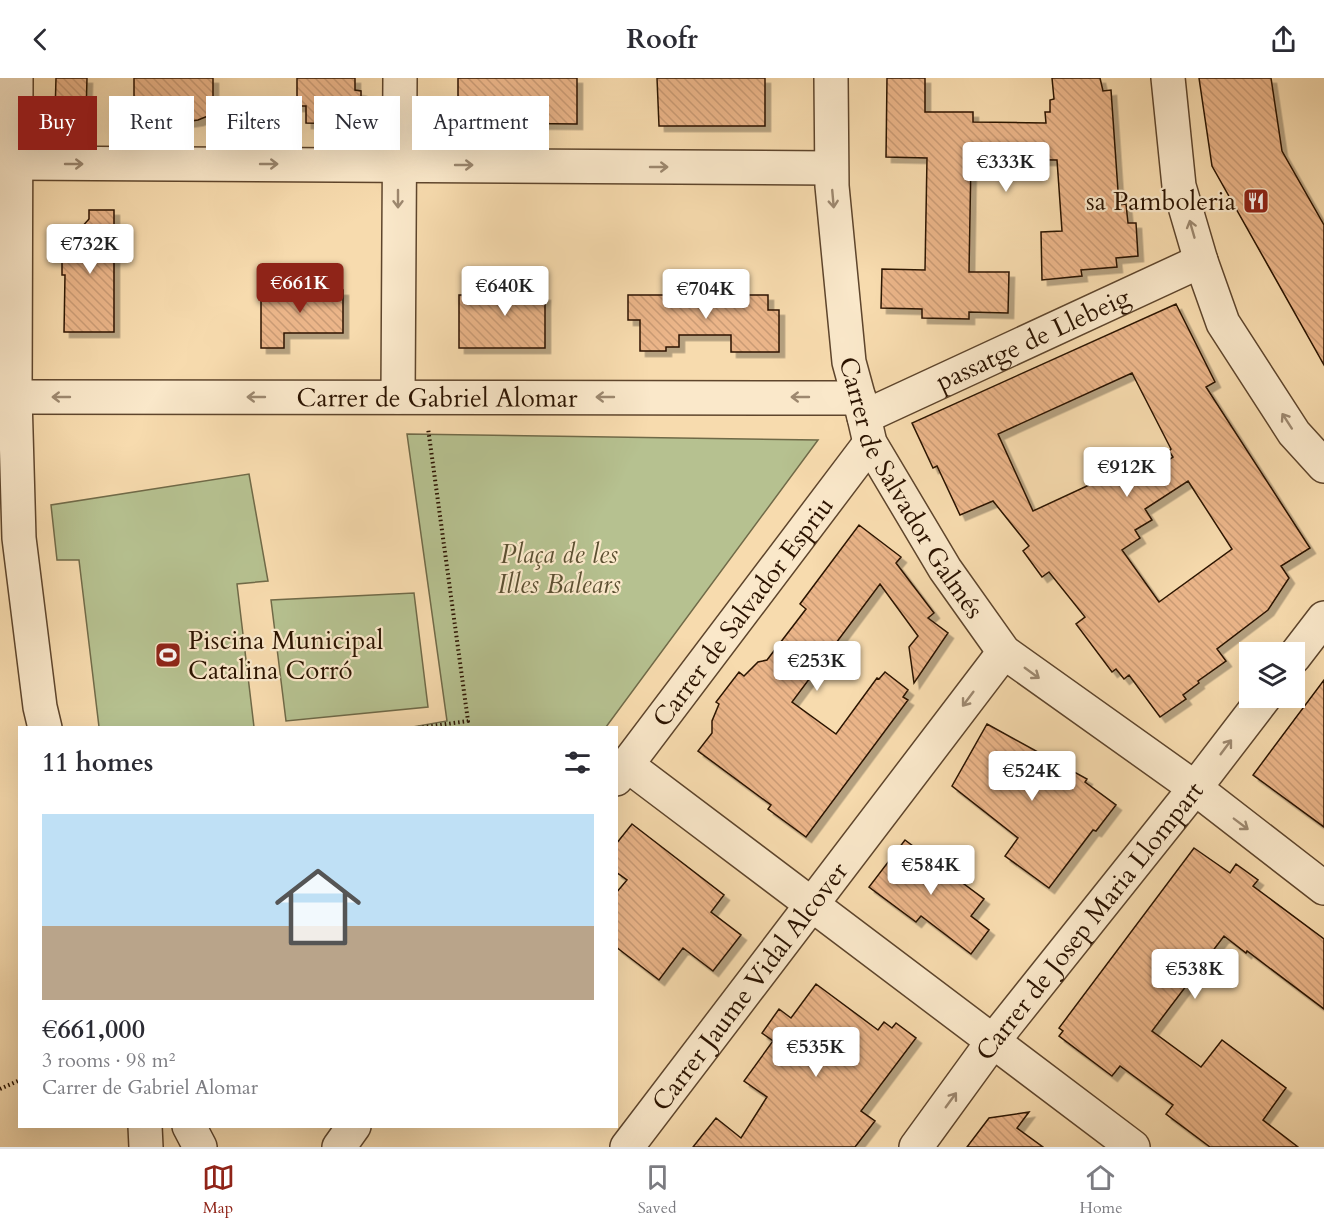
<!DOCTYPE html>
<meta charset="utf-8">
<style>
:root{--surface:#fff;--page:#f7f7f7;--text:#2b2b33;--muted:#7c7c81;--line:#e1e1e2;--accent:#8f2418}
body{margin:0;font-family:Cardo,serif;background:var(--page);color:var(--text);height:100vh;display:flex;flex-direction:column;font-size:22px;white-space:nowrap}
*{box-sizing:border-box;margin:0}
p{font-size:20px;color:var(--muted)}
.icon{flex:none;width:33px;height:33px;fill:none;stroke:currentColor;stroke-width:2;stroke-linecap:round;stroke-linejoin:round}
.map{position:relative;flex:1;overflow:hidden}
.panel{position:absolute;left:18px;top:648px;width:600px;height:402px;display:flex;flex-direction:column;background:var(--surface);border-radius:0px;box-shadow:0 6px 24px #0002}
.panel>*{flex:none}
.top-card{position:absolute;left:18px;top:18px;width:600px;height:54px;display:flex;gap:12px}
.fabs{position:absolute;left:1239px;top:564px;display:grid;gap:12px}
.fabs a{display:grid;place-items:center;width:66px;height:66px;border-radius:0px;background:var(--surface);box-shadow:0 6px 24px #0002;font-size:30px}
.price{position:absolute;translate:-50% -51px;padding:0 14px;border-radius:6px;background:#fff;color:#222;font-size:20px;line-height:39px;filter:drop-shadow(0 2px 3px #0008)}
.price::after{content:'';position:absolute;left:50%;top:36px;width:18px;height:14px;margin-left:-9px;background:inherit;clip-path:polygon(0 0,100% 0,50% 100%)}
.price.selected{background:var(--accent);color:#fff}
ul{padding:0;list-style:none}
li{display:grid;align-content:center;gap:12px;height:318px;padding:0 24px}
li span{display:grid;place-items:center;height:186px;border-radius:0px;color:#555}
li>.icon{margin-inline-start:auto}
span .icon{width:108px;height:108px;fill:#fffc;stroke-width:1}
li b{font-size:26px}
h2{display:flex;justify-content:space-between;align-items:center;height:72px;padding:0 24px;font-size:26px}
.pill{padding:0 21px;border-radius:0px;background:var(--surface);box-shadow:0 6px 24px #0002;font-size:21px;line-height:54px}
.pill.selected{background:var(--accent);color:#fff}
header{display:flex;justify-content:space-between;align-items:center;height:78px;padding:0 24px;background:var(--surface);font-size:27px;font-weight:700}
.tab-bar{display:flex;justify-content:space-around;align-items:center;height:84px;border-top:2px solid var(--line);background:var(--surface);font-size:16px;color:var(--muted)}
.tab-bar a{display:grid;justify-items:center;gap:3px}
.tab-bar .selected{color:var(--accent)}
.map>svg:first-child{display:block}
</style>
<header><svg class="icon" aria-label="back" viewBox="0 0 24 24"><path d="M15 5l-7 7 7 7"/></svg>Roofr<svg class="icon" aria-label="share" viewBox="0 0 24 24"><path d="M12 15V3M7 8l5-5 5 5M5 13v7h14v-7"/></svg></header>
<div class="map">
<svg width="1324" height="1069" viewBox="0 0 1324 1069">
<defs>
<pattern id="building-back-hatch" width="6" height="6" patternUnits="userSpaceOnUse" patternTransform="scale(1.5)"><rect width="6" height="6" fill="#ebb589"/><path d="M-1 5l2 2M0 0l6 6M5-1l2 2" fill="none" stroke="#ca9b74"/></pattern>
<filter id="shadow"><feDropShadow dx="5.5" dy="5.5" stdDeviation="0" flood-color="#0004"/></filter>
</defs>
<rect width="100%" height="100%" fill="#f7dbae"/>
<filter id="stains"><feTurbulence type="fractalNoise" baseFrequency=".00333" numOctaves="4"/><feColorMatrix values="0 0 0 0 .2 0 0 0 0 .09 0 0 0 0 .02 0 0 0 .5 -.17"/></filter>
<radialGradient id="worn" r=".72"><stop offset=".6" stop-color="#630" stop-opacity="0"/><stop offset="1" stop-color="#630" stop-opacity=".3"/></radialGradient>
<path fill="#b6c190" stroke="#706a48" stroke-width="1.5" d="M 407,356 L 818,362 L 606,649 L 407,650 L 447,643 Z
M 249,396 L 268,503 L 237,506 L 254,649 L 99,649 L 79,482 L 57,482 L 51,427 Z
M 414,515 L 428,629 L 286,643 L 271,522 Z"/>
<path fill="url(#building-back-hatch)" stroke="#2b1300" stroke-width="1.5" fill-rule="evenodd" filter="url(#shadow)" d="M 56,0 L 87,0 L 86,37 L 55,37 Z
M 134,0 L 213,0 L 213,36 L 198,42 L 185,44 L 161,44 L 141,39 L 134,35 Z
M 297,0 L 355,0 L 355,12 L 361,13 L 361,46 L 306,45 L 306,28 L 297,28 Z
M 458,0 L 577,0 L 577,46 L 458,45 Z
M 657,0 L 765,0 L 765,48 L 659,48 Z
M 887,0 L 925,0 L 925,34 L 973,34 L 973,44 L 1046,45 L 1045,34 L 1050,34 L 1050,22 L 1054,21 L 1052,0 L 1100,0 L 1103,13 L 1111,12 L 1119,127 L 1126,126 L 1128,145 L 1136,145 L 1138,178 L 1116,180 L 1117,189 L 1081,192 L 1082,198 L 1042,202 L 1041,154 L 1062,153 L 1057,82 L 971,81 L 969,194 L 1009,194 L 1008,235 L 969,234 L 969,241 L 922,240 L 922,231 L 881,230 L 882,191 L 925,192 L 927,80 L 886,79 Z
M 1199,0 L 1271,0 L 1282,73 L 1324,147 L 1324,287 L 1212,88 Z
M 89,132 L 114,132 L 114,254 L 64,254 L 65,197 L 62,197 L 62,161 L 71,161 L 89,141 Z
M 503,199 L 541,200 L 541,217 L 545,217 L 545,270 L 459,270 L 459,217 L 503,217 Z
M 268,212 L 343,212 L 343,255 L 284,255 L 284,270 L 261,270 L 261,222 L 268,222 Z
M 628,217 L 768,217 L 768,232 L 779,232 L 779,274 L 731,274 L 731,257 L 679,257 L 679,269 L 666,269 L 666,273 L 640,273 L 640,242 L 628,242 Z
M 1176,226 L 1215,304 L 1206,309 L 1310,470 L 1281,488 L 1289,500 L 1268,532 L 1217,571 L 1226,583 L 1198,603 L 1199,605 L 1183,617 L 1186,621 L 1160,639 L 1129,597 L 1124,601 L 1116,591 L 1112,594 L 1076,546 L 1085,539 L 1049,494 L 1042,499 L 1023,473 L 1029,468 L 993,423 L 960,437 L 937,388 L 933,390 L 912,345 ZM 1132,295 L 1171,371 L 1169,373 L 1173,379 L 1130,408 L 1123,396 L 1106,407 L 1102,401 L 1033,433 L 998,356 ZM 1188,403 L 1232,471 L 1159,524 L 1122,472 L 1140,460 L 1135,452 L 1152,442 L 1145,431 Z
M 859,447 L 901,479 L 896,485 L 934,535 L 928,540 L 948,555 L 914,605 L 909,569 L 918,558 L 880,506 L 792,624 L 836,656 L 877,600 L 879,601 L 885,594 L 908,612 L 903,619 L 908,622 L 806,759 L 768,731 L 771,727 L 698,673 L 712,655 L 712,643 L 719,626 L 716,624 L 739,594 L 744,598 L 758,584 L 767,582 L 806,531 L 800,526 Z
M 1324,602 L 1324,749 L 1253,697 Z
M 987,646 L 1087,701 L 1085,704 L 1116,727 L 1096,753 L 1093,752 L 1049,810 L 1005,778 L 1018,760 L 952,708 Z
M 632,746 L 724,817 L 711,834 L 741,857 L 713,893 L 683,870 L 659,902 L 616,869 L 616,815 L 627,802 L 616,794 L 616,766 Z
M 905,762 L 984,821 L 971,838 L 989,852 L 971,876 L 921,838 L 916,844 L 869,809 Z
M 1194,770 L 1230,795 L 1236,786 L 1258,802 L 1253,808 L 1324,861 L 1324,931 L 1247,873 L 1246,875 L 1224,858 L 1152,953 L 1201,989 L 1222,962 L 1286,1010 L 1263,1042 L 1298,1069 L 1210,1069 L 1166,1036 L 1173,1027 L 1120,988 L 1112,998 L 1059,958 L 1063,953 L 1059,950 Z
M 816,906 L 878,952 L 884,944 L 892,950 L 896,945 L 916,960 L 861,1033 L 875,1043 L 855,1069 L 693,1069 L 716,1040 L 741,1060 L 767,1019 L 744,1003 L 773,963 L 762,955 L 779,931 L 791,940 Z
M 1029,1034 L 1017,1050 L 1043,1069 L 967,1069 L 989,1040 Z"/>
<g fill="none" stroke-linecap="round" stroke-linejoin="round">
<defs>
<g id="minor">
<path d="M 16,0 L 15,319 L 19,460 L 40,629 L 45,650"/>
<path id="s1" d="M 831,0 L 832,108 L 849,284 L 864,339 L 870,365 L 945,491 L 1004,574 L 1195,710 L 1324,810"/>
<path d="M 1168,0 L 1179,108 L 1201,183 L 1223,245 L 1294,355 L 1324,388"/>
<path d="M 16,85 L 831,90"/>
<path id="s2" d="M 15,319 L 859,320"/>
<path d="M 398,319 L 400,0"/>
<path id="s3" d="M 864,339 L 1201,183"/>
<path d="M 1294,579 L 1324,540"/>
<path d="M 627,687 L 1133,1069"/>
<path id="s4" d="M 616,701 L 870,365"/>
<path d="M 145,1048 L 146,1069"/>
<path d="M 189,1048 L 200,1069"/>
<path d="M 339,1069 L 354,1048"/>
<path id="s5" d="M 627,1069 L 1004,574"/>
<path id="s6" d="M 916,1069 L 993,963 L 1195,710 L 1264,620"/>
</g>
</defs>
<use href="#minor" stroke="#5e452c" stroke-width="36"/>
<path stroke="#2b1300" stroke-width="4" stroke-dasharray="1.5 3" stroke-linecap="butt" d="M 418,650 L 468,643 L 428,350
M 0,1011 L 20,1002"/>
<use href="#minor" stroke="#fae8ca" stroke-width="33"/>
</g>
<defs><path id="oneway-shaft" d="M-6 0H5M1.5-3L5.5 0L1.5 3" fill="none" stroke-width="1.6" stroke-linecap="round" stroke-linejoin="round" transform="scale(1.5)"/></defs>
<g stroke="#9d886f">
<use href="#oneway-shaft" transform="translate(74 86)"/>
<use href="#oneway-shaft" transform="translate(269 86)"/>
<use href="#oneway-shaft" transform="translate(464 87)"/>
<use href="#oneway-shaft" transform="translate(659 89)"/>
<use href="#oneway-shaft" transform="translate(398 121) rotate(90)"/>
<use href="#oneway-shaft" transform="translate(833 121) rotate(85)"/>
<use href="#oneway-shaft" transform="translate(1192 151) rotate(-106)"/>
<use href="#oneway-shaft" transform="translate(61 319) rotate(180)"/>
<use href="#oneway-shaft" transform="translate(256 319) rotate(180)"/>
<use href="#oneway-shaft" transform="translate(605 319) rotate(-180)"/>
<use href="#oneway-shaft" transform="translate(800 319) rotate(-180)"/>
<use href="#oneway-shaft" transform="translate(1287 343) rotate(-123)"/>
<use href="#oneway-shaft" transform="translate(1032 595) rotate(36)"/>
<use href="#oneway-shaft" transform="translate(968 621) rotate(127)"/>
<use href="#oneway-shaft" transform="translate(1226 669) rotate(-53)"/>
<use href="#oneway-shaft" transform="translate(1241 746) rotate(37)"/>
<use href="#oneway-shaft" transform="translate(951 1022) rotate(-54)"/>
</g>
<defs>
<symbol id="restaurant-square" viewBox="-11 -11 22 22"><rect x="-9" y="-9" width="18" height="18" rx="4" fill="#8f2418" stroke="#fae8ca"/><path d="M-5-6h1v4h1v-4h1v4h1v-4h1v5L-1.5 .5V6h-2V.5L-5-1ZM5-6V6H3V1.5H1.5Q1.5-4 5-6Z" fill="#fff"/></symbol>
<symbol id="stadium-square" viewBox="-11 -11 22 22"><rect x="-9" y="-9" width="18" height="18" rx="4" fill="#8f2418" stroke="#fae8ca"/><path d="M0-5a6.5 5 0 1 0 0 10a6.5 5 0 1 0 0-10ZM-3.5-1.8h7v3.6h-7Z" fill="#fff"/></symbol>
</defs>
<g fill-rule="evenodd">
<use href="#restaurant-square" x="1241" y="108" width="30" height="30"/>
<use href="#stadium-square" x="153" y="562" width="30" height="30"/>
</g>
<g text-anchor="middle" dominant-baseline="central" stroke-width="4.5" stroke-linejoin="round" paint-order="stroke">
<g font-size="26" fill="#2b1300" stroke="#fae8ca" text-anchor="end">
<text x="1236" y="123">sa Pamboleria</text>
<text x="188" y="562" text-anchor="start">Piscina Municipal<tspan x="188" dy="30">Catalina Corró</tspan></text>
</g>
<g font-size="26" fill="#2b1300" stroke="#fae8ca">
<text stroke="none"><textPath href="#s3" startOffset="186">passatge de Llebeig</textPath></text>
<text stroke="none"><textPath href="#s2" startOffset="422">Carrer de Gabriel Alomar</textPath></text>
<text stroke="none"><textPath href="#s1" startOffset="426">Carrer de Salvador Galmés</textPath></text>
<text stroke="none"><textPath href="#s4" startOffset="210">Carrer de Salvador Espriu</textPath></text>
<text stroke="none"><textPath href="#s6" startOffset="285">Carrer de Josep Maria Llompart</textPath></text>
<text stroke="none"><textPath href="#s5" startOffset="202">Carrer Jaume Vidal Alcover</textPath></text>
</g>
<g font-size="26" font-style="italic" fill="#5c5032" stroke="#fae8ca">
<text x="559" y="476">Plaça de les<tspan x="559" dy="30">Illes Balears</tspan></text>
</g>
</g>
<rect width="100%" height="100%" filter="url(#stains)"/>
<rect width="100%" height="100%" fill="url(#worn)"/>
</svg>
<div class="fabs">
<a><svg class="icon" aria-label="layers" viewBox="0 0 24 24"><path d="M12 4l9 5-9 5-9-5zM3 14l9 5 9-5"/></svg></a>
</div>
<b class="price" style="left:1006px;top:115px">€333K</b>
<b class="price" style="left:90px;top:197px">€732K</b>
<b class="price selected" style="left:300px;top:236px">€661K</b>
<b class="price" style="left:505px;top:239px">€640K</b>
<b class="price" style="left:706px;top:242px">€704K</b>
<b class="price" style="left:1127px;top:420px">€912K</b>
<b class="price" style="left:817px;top:614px">€253K</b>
<b class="price" style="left:1032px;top:724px">€524K</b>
<b class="price" style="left:931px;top:818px">€584K</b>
<b class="price" style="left:1195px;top:922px">€538K</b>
<b class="price" style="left:816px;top:1000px">€535K</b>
<div class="top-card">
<a class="pill selected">Buy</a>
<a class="pill">Rent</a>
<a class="pill">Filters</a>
<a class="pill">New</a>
<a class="pill">Apartment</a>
</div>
<section class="panel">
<h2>11 homes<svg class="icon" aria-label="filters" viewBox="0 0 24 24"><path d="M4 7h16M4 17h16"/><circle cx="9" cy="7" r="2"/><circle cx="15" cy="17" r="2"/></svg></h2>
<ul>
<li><span style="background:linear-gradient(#bfe0f5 60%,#b9a48a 0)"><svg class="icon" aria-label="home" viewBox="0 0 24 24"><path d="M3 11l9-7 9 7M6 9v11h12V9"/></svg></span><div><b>€661,000</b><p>3 rooms · 98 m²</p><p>Carrer de Gabriel Alomar</p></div></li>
</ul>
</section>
</div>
<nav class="tab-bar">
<a class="selected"><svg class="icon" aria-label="map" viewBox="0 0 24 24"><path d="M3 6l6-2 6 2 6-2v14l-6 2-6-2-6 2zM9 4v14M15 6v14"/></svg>Map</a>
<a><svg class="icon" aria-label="saved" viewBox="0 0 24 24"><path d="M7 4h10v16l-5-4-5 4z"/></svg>Saved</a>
<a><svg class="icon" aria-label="home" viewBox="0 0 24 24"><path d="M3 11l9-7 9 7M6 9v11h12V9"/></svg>Home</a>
</nav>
